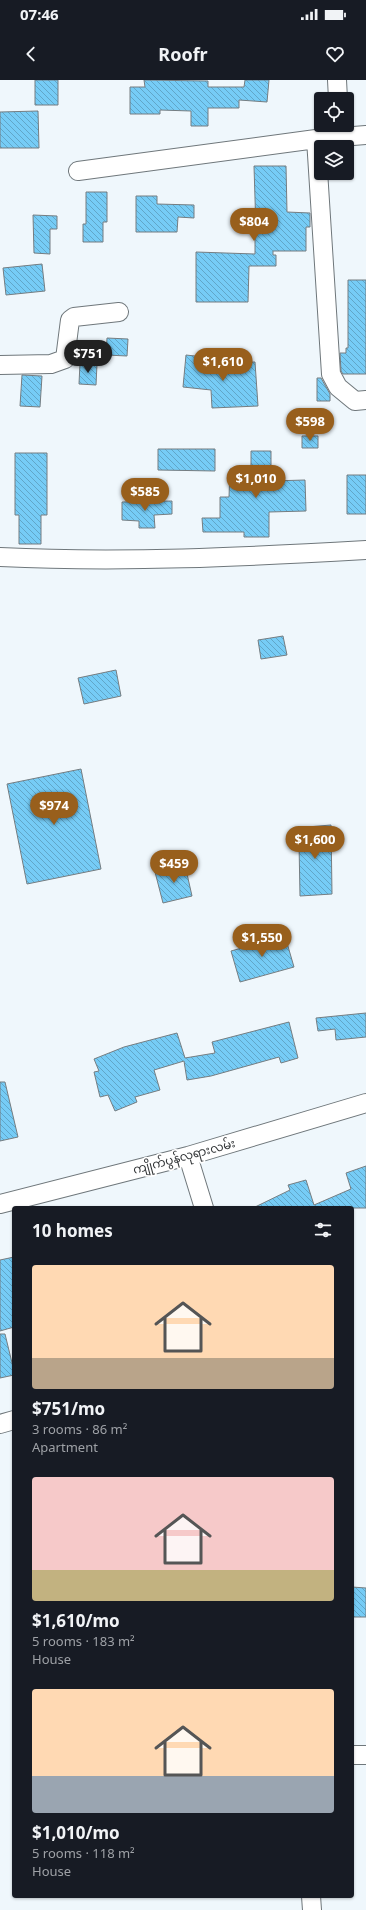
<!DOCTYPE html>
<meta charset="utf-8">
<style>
:root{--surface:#171b24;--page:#242831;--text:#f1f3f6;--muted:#9ea1a6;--accent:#985f1c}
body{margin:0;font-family:"Noto Sans","Noto Sans Myanmar",sans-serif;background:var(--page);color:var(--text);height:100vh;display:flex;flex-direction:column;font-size:15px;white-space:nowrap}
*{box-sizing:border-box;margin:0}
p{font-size:13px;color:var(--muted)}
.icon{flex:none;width:22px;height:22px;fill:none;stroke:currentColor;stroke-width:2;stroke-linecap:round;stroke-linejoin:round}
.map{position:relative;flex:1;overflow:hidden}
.details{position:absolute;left:12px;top:1126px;width:342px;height:692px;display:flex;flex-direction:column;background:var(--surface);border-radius:4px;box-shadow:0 1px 3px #0004}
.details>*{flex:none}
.controls{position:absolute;left:314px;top:12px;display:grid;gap:8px}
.controls a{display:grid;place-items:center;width:40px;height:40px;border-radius:4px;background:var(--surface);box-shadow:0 1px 3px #0004;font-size:20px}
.price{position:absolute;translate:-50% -34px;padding:0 9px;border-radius:14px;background:var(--accent);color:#fff;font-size:13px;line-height:26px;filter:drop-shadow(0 1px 2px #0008)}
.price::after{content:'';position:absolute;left:50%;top:24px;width:12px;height:9px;margin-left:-6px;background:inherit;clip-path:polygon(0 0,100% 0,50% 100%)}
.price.current{background:#222;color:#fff}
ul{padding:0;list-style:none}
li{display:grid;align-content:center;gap:8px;height:212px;padding:0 20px}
li span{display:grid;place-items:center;height:124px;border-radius:4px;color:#555}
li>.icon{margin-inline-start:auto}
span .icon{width:72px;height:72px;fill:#fffc;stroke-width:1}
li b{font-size:17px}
h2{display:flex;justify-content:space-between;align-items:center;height:48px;padding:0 20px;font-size:17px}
.status{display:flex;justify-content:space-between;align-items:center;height:28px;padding:0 20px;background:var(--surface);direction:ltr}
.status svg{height:11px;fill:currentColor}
header{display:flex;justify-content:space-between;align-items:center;height:52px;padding:0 20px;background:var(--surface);font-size:18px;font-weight:700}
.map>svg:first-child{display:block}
</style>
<div class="status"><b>07:46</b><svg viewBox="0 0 49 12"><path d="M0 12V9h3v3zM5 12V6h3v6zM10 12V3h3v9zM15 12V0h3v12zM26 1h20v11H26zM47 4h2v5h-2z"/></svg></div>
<header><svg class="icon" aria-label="back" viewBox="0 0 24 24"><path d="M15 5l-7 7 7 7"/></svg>Roofr<svg class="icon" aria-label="heart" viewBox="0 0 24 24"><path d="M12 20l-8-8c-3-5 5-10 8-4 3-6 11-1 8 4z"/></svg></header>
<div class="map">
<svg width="366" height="1830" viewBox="0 0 366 1830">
<defs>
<pattern id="building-back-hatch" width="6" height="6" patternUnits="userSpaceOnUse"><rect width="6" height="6" fill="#76ccf6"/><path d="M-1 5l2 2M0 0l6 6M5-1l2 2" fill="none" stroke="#61a6c8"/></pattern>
</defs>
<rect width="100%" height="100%" fill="#eff7fc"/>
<path fill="url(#building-back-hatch)" stroke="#757d81" d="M 35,0 L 58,0 L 58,25 L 35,25 Z
M 144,0 L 208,1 L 208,7 L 244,7 L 245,0 L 269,0 L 267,22 L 239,20 L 239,28 L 208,28 L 208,46 L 191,46 L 191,31 L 160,30 L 160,34 L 130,34 L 130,7 L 145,7 Z
M 38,31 L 39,68 L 0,68 L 0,32 Z
M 254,86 L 286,86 L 287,132 L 310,133 L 310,147 L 306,147 L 306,171 L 273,171 L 273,175 L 276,175 L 276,186 L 249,186 L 248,222 L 196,222 L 196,172 L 255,174 L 255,151 L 256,151 Z
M 86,112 L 107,112 L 107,142 L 103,142 L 103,162 L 83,162 L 83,144 L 86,144 Z
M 136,116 L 157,116 L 157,124 L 194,125 L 194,138 L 178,137 L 177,152 L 136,152 Z
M 33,135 L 57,136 L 57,149 L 50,149 L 50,174 L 34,173 Z
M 42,184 L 45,211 L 6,215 L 3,188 Z
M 348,200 L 366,200 L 366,294 L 343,294 L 341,291 L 340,273 L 346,273 L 346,268 L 348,268 Z
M 107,258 L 128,259 L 127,276 L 106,275 Z
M 186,275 L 204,277 L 204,283 L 255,282 L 258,326 L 212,328 L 211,310 L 183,307 Z
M 80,283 L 97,284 L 96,305 L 79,304 Z
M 22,295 L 42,296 L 40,327 L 20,326 Z
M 317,298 L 321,298 L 330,314 L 330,321 L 317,321 Z
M 302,356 L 318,356 L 318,368 L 302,368 Z
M 158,369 L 215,369 L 215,391 L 158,390 Z
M 251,371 L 271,371 L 271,401 L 305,400 L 306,431 L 269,432 L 269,457 L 244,457 L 244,452 L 203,452 L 202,438 L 220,438 L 220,417 L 229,417 L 230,389 L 251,389 Z
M 15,373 L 47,373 L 47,435 L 41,435 L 41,464 L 19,464 L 19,435 L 15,435 Z
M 347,395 L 366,395 L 366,434 L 347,434 Z
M 172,421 L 172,434 L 154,435 L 155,448 L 139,448 L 139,441 L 122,440 L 122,422 Z
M 283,556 L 287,575 L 261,579 L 258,560 Z
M 116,590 L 121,616 L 84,624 L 78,598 Z
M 81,689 L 101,789 L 27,804 L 7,704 Z
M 331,745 L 332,814 L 300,816 L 299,763 L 296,763 L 295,748 Z
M 185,785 L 192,816 L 163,823 L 155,792 Z
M 260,856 L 262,862 L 285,856 L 294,887 L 240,902 L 231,871 L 249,866 L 247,860 Z
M 366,933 L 366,957 L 336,960 L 335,949 L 318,951 L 316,938 Z
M 289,942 L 298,978 L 281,983 L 279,977 L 211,996 L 187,1000 L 184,981 L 154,990 L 160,1010 L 135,1017 L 137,1022 L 115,1031 L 108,1015 L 100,1017 L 94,992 L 99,991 L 94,979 L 124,967 L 177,953 L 185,978 L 215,973 L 212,962 Z
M 0,1002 L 5,1002 L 18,1057 L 0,1061 Z
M 366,1086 L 366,1128 L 253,1128 L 290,1110 L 288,1105 L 306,1100 L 314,1125 L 351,1109 L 346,1093 Z
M 14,1177 L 14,1247 L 0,1251 L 0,1180 Z
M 0,1254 L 5,1254 L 14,1291 L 14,1295 L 0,1298 Z
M 352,1507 L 366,1508 L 366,1537 L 352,1537 Z"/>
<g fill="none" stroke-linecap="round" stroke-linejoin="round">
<defs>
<path id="minor" d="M 337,0 L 338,19
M 316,59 L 331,294 L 338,307 L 355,321 L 366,320
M 78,91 L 316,59 L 366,55
M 0,285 L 51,284 L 65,279 L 70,240 L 74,237 L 119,232
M 0,477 C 122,483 244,477 366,470
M 188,1076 L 204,1128
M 0,1124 L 188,1076 L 366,1023
M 0,1344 L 14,1340
M 352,1675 L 366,1675
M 311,1816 L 312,1830"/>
</defs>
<use href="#minor" stroke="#6f777b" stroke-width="20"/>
<use href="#minor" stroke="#fff" stroke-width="18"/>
</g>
<g text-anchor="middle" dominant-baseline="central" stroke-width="3.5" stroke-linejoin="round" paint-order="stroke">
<g font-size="12" fill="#323537" stroke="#fff">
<text transform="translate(184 1076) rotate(-15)">ကျိုက်ပွန်လုရားလမ်း</text>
</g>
</g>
</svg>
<div class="controls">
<a><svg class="icon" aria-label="locate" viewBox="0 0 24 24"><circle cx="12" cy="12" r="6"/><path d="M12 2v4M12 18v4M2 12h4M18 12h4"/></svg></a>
<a><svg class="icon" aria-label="layers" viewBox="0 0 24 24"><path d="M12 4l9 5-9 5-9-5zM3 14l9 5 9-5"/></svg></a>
</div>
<b class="price" style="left:254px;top:162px">$804</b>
<b class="price current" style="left:88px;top:294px">$751</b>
<b class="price" style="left:223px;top:302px">$1,610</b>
<b class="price" style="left:310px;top:362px">$598</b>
<b class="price" style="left:256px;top:419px">$1,010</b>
<b class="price" style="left:145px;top:432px">$585</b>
<b class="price" style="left:54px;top:746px">$974</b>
<b class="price" style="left:315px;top:780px">$1,600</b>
<b class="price" style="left:174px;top:804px">$459</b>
<b class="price" style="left:262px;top:878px">$1,550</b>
<section class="details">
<h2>10 homes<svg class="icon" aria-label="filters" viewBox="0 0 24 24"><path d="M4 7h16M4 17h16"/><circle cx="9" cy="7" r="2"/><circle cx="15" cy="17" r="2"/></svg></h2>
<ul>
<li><span style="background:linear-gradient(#ffd9b3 75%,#b9a48a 0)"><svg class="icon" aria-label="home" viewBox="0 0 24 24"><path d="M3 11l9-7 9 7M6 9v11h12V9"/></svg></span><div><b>$751/mo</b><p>3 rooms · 86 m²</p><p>Apartment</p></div></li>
<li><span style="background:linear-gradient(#f6c9c9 75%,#c2b280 0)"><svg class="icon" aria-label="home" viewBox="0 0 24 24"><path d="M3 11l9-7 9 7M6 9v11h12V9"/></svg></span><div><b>$1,610/mo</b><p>5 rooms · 183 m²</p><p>House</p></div></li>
<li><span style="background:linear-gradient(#ffd9b3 70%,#9aa5b1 0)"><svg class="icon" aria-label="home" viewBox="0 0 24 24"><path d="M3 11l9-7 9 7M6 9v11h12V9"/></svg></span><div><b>$1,010/mo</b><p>5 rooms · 118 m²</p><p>House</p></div></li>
</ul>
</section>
</div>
